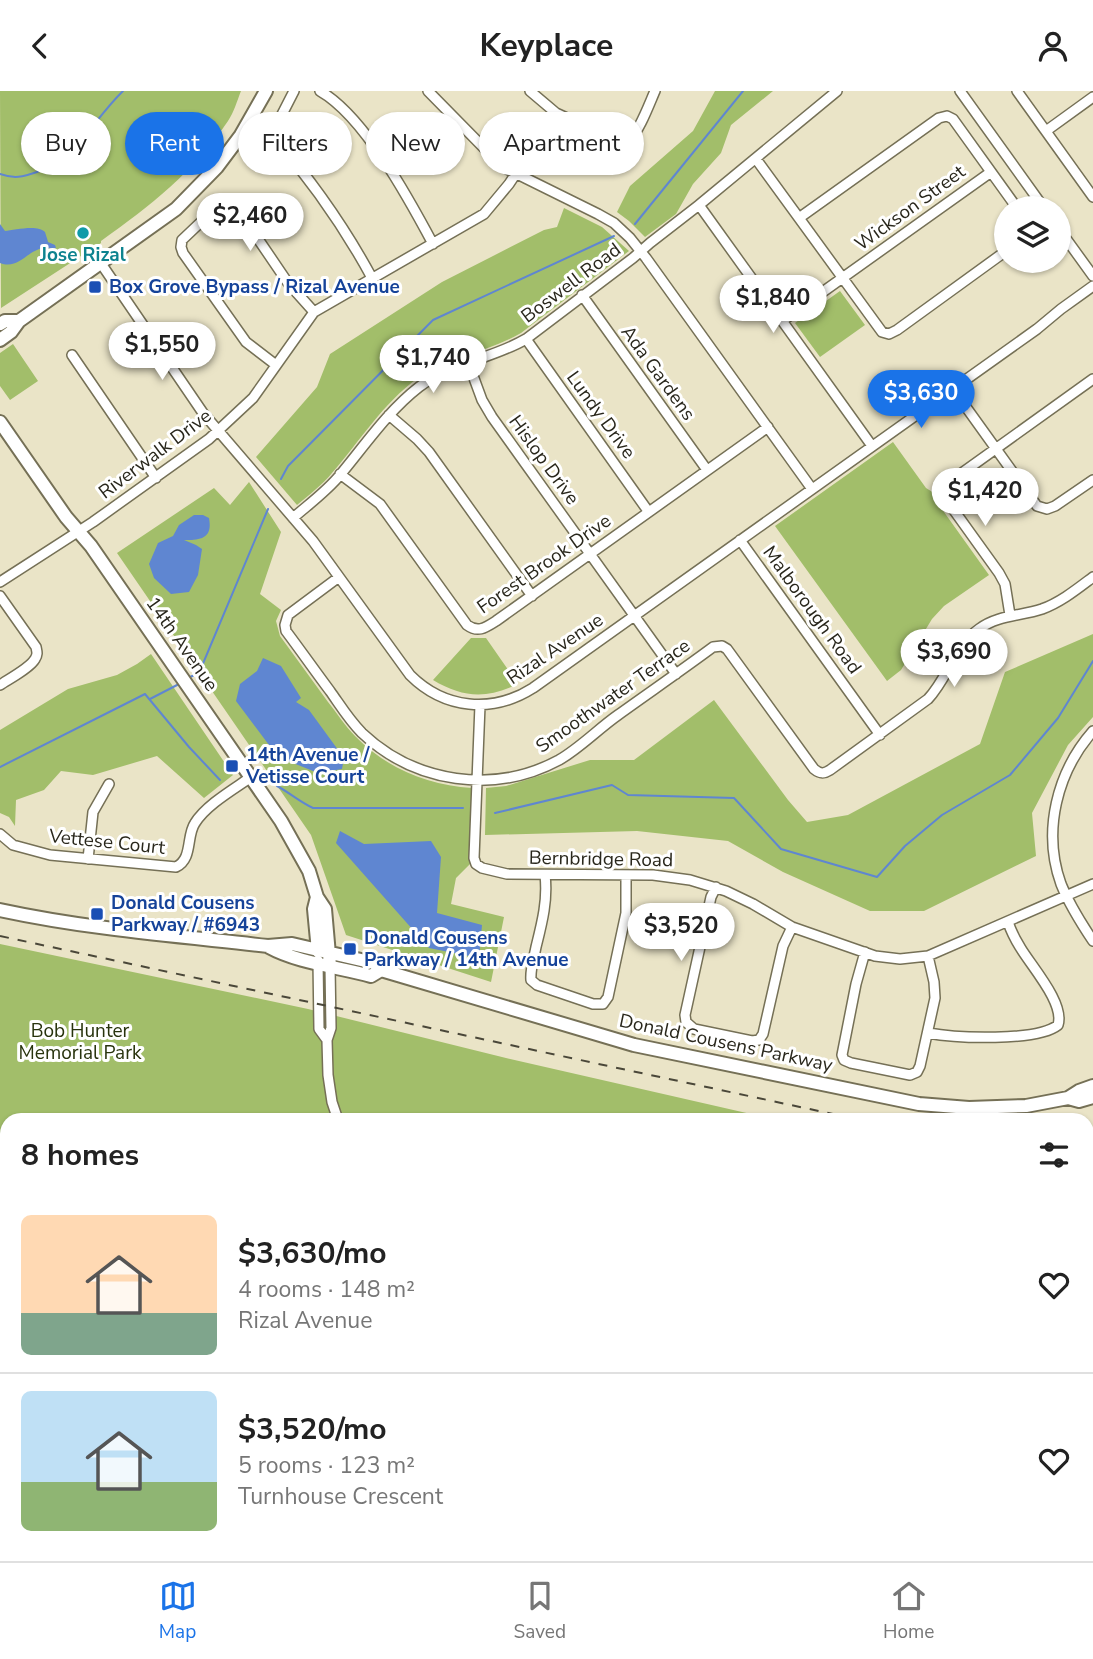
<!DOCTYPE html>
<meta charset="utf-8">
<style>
:root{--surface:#fff;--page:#f2f2f2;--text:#222;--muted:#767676;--line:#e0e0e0;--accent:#1a73e8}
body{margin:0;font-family:"Nunito Sans",sans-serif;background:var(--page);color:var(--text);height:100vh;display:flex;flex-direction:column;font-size:26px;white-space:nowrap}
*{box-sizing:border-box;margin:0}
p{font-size:23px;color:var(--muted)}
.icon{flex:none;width:38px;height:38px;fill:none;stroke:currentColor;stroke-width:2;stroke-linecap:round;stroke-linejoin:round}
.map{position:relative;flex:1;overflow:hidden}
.side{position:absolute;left:0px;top:1022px;width:1094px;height:448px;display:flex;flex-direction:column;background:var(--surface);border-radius:21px 21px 0 0;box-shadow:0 2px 5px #0004}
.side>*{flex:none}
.top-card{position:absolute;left:21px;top:21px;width:700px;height:63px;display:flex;gap:14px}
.fabs{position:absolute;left:994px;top:105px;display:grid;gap:14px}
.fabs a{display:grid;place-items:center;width:77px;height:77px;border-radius:50%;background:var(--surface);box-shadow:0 2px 5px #0004;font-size:35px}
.price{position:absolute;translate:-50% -60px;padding:0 16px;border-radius:24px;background:#fff;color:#222;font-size:23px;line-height:46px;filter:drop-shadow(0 2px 4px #0008)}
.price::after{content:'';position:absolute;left:50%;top:42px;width:21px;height:16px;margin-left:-10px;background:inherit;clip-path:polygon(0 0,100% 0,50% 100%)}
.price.selected{background:var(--accent);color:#fff}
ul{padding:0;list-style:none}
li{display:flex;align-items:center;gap:21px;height:175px;padding:0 21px}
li+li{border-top:2px solid var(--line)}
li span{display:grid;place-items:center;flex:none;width:196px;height:140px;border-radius:10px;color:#555}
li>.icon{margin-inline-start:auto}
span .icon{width:84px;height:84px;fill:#fffc;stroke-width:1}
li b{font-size:30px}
h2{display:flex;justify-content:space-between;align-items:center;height:84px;padding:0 21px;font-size:30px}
.chip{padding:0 24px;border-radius:32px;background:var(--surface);box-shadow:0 2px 5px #0004;font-size:24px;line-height:63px}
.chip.selected{background:var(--accent);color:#fff}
header{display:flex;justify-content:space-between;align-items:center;height:91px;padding:0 21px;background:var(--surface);font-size:32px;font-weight:700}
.tab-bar{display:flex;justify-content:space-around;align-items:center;height:98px;border-top:2px solid var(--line);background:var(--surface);font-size:19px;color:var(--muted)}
.tab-bar a{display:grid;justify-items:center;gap:4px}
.tab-bar .selected{color:var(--accent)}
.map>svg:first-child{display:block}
</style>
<header><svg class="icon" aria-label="back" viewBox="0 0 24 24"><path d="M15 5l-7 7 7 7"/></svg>Keyplace<svg class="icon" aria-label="person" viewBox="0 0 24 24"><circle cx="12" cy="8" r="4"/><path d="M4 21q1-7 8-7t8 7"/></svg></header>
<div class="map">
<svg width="1093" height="1470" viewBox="0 0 1093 1470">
<rect width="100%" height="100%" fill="#eae4c7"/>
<path fill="#a2be6a" d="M 0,0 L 241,0 C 237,10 234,21 228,30 C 193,82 151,114 101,150 L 101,152 L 1,217 Z
M 715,0 L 773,0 L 731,34 L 721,62 L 693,93 L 676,123 L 645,146 L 629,130 L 617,121 L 630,95 L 693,40 Z
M 564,117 L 602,136 L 629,160 L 521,242 C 489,261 450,265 418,287 C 383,312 360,350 332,382 C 322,394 309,404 297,414 L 256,366 L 317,296 L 330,263 L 442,191 L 544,139 L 557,136 Z
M 840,200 L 865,234 L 820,266 L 795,232 Z
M 13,253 L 38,290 L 10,309 L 0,295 L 0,262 Z
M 893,351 L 926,397 L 934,402 L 939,414 L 989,484 L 944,515 L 932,528 L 901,579 L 887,590 L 775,435 Z
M 249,391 L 281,441 L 260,503 L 281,519 L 276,530 L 280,545 C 296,567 312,589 328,611 C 337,622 345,635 355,645 C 386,677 427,694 472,697 L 470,773 L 456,787 L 451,813 L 504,826 L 491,891 L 346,844 L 311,744 L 117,462 L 214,397 L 230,414 Z
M 1093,543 L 1093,626 L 1068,654 L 1032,722 L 1036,765 L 924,820 L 870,820 L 783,781 L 728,750 L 637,740 L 485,744 L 486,697 L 506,695 L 590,669 L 634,669 L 714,609 L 788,709 L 807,731 L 848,724 L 980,653 L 1005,581 Z
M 471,547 L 486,547 L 518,593 C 487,608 463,607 433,589 Z
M 151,563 L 233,684 L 204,707 L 157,665 L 93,684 L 61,680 L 44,699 L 16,709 L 15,735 L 9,726 L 0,722 L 0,639 L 68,598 L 117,584 L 137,573 Z
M 0,853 L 308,918 L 506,967 L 777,1029 L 7,1029 L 7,1463 L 983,1463 L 988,1470 L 0,1470 Z"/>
<path fill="#5f86d1" d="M 0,133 L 5,140 C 14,139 38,133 45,141 C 45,141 48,150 48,151 L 55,154 L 56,157 C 52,158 48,157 44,157 C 27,159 19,179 0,172 Z
M 194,424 L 203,424 L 209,427 C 213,448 200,449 184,449 L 196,454 L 202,458 L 198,484 L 189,501 L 171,503 L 154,487 L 149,473 L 158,452 L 173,445 L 179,434 Z
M 263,567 L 281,575 L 301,607 L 296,611 L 309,619 L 344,667 L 342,678 L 318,682 L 278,666 L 236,610 L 240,593 L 257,580 Z
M 340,740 L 364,753 L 431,750 L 441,766 L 437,822 L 482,834 L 479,867 L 429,857 L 336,752 Z"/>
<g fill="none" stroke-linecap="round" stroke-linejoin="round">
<path stroke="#5f86d1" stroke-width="2" d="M 0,83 C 14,88 23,86 37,81 C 79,65 92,30 123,0
M 635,133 L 743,0
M 281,388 L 288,375 L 433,229 L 614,145
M 190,586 L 199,582 L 268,418
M 150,608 L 179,593
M 0,676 L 145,603 L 189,656 L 220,689
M 277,695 C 290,702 300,711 313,717 L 463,717
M 495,722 L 612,694 L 628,704 L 734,707 L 781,758 L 877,786 L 905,755 L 942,724 L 1010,684 L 1058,627 L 1093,570
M 380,1470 L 384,1463
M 673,1470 L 683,1463"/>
<defs>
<path id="minor" d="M 294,0 L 274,39 L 274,46 C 311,89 345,137 372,187
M 320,0 C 364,25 409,108 433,153
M 428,0 L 485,58 L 507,78 L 598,123 L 614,132 L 630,147 L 646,167 L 812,398
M 530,0 L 556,22 L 619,51 C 625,51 626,52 630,48 C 639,41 650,11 655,0
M 960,0 L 1044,117
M 1017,0 L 1093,106
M 1046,40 L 1093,6
M 756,68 L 882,241 L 889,243 L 897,239 L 1006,160
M 699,114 L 872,355
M 799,127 L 939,27 L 947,25 L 953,28 L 1017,117
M 1059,138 L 1093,185
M 100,171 L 203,322 L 313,450 L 410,584 C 444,618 492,623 533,597 L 1037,238 L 1061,218 L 1093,195
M 582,204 L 707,379
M 782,230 L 991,81
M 526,248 L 648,420
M 72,264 L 156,387
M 468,271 L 482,309 L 492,326 L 676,583
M 276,274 L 246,251 L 183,162 L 181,156 L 182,149 L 222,111 L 228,110 L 235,114 L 288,192 L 314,221
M 953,298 L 1037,415 L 1047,418 L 1055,415 L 1093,389
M 389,324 L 417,348 L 429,361 L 532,505
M 340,383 L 380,413 L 467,534 C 478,542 485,537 496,530 L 768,336
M 293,427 C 309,413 327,400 340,384 C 365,354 388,320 419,296 C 450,272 492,268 526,248 L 633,167 L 650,152 L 699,114 L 837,0
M 740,449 L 880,644
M 339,486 L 288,524 L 285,534 L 286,540 C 301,560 315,580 330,600 C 340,614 349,629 362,642 C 415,692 494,704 559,669 C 580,657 598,638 618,624 C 650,601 682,579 713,556 L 722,555 L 727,558 L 814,678 C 820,683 824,683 830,679 L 928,608 C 948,587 954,556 979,538 C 998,524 1021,525 1042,518 C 1061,511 1077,498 1093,486
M 0,491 L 93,431 L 209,348 L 253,307 L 314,221 L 484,123 L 509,93 L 556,22
M 0,505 L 36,556 C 37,561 38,563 35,568 C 30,577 9,588 0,594
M 1010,524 L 1005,493 L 999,482 L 948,411 C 944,404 943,399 948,392 L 1093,288
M 480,614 L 474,767 L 476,773 L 482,777 L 507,783 L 653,784 L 690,789 L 726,800 L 753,813 L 792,836 L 875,865 L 900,868 L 928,865 L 1093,793
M 1093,640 C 1057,681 1042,740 1061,793 C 1069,813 1081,832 1093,850
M 0,743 L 13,754 L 50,764 L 176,776 C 193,768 186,745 195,732 C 206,714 234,698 251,686
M 88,768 L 93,721 L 109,693
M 545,784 C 548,809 542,832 536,856 C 534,867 530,878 531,889 L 537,894 L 593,913 L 603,913 L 608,906 L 626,822 L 626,784
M 716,796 L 711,806 L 685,924 L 686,931 L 694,938 L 752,950 L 759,949 L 763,943 L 783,855 L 792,836
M 865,861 L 856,893 L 842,964 L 844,969 L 851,972 L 910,984 L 917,981 L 920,975 L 935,907 L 934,891 L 928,865
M 318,869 L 319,938 L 327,949
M 330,875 L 331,937 L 327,949 L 328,984 L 332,1011 L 338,1029
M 928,942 C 955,947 1037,951 1058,934 C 1065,912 1031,875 1020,856 C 1015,848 1011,840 1008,831
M 1087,1450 L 1093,1446
M 793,1463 L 798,1470
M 1049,1470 L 1062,1463"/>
<path id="major" d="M 0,233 L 5,230 L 19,230
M 0,249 L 11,241 L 19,230 L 176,118 L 217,76 L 241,44 L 266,0
M 0,331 L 66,426 L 91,455 L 281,730 L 309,780 L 317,806 L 325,818 L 330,875
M 317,806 L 314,818 L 318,860
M 0,819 C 88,838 179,845 268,855 L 292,853 L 374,872 L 381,879 L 634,954 L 919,1013 L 969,1017 L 1026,1015 L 1068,1007 L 1079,1000 L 1093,995
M 269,856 C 298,872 339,876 371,885 L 381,879
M 1068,1007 L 1079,1010 L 1093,1006"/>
</defs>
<use href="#minor" stroke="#757056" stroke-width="12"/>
<use href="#major" stroke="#757056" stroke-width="16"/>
<use href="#minor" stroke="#fff" stroke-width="9"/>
<use href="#major" stroke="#fff" stroke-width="12"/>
<path stroke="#4a4739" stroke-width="2" stroke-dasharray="9 9" stroke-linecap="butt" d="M 0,845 L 861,1029
M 1087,1077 L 1093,1078"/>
</g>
<circle fill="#0f9aa8" stroke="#fff" stroke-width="2.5" cx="83" cy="142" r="7"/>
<g fill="#1a4fb4" stroke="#fff" stroke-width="2.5">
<rect x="88" y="189" width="14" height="14" rx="3.5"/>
<rect x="225" y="668" width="14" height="14" rx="3.5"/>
<rect x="90" y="816" width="14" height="14" rx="3.5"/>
<rect x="343" y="851" width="14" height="14" rx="3.5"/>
</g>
<g text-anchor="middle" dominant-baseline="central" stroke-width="6" stroke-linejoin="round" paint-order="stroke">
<g font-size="19" fill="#29271c" stroke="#fff">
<text transform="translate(910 117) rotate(-36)">Wickson Street</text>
<text transform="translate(571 192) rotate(-37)">Boswell Road</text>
<text transform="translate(658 282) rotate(54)">Ada Gardens</text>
<text transform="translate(601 324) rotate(54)">Lundy Drive</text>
<text transform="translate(155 363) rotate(-37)">Riverwalk Drive</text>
<text transform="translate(544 369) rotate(54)">Hislop Drive</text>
<text transform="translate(544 473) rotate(-35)">Forest Brook Drive</text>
<text transform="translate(812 519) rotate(54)">Malborough Road</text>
<text transform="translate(182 553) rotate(55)">14th Avenue</text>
<text transform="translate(555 558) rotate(-34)">Rizal Avenue</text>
<text transform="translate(613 605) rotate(-35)">Smoothwater Terrace</text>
<text transform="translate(107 751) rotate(6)">Vettese Court</text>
<text transform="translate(601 768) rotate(1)">Bernbridge Road</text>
<text transform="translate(726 952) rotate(12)">Donald Cousens Parkway</text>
</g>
<g font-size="19" font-weight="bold" fill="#0d838f" stroke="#fff">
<text x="83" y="164">Jose Rizal</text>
</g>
<g font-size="19" font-weight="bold" fill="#164399" stroke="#fff" text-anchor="start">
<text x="109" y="196">Box Grove Bypass / Rizal Avenue</text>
<text x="246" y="664">14th Avenue /<tspan x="246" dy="22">Vetisse Court</tspan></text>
<text x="111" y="812">Donald Cousens<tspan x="111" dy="22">Parkway / #6943</tspan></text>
<text x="364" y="847">Donald Cousens<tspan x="364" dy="22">Parkway / 14th Avenue</tspan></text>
</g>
<g font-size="19" fill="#28330d" stroke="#fff">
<text x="80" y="940">Bob Hunter<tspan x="80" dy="22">Memorial Park</tspan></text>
</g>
</g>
</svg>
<div class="fabs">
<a><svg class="icon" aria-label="layers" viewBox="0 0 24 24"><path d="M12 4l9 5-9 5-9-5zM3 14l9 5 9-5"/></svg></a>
</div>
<b class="price" style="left:250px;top:162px">$2,460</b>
<b class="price" style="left:773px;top:244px">$1,840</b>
<b class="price" style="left:162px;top:291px">$1,550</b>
<b class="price" style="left:433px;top:304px">$1,740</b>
<b class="price selected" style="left:921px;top:339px">$3,630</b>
<b class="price" style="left:985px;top:437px">$1,420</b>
<b class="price" style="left:954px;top:598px">$3,690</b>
<b class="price" style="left:681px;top:872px">$3,520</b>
<div class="top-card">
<a class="chip">Buy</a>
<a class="chip selected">Rent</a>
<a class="chip">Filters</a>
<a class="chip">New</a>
<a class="chip">Apartment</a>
</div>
<section class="side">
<h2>8 homes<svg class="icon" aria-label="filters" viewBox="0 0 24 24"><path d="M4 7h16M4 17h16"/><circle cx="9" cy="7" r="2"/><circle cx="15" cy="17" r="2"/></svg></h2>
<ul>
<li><span style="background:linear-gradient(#ffd9b3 70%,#7fa58c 0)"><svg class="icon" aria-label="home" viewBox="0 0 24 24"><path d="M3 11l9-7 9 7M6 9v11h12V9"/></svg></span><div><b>$3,630/mo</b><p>4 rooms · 148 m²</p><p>Rizal Avenue</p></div><svg class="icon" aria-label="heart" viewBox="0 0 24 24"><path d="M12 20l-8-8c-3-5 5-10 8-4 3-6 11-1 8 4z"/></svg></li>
<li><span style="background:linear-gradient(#bfe0f5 65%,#8fb573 0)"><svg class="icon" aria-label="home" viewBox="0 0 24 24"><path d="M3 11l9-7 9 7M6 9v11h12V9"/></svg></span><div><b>$3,520/mo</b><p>5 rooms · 123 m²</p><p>Turnhouse Crescent</p></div><svg class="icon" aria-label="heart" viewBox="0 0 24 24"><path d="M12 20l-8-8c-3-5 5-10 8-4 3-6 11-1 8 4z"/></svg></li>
</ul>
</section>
</div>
<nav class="tab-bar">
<a class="selected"><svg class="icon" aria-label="map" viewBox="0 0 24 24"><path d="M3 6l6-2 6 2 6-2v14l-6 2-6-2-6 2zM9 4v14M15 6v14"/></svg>Map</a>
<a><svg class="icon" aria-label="saved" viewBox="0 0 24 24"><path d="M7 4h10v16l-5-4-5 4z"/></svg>Saved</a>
<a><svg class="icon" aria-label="home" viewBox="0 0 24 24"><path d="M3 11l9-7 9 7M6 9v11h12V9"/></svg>Home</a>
</nav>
